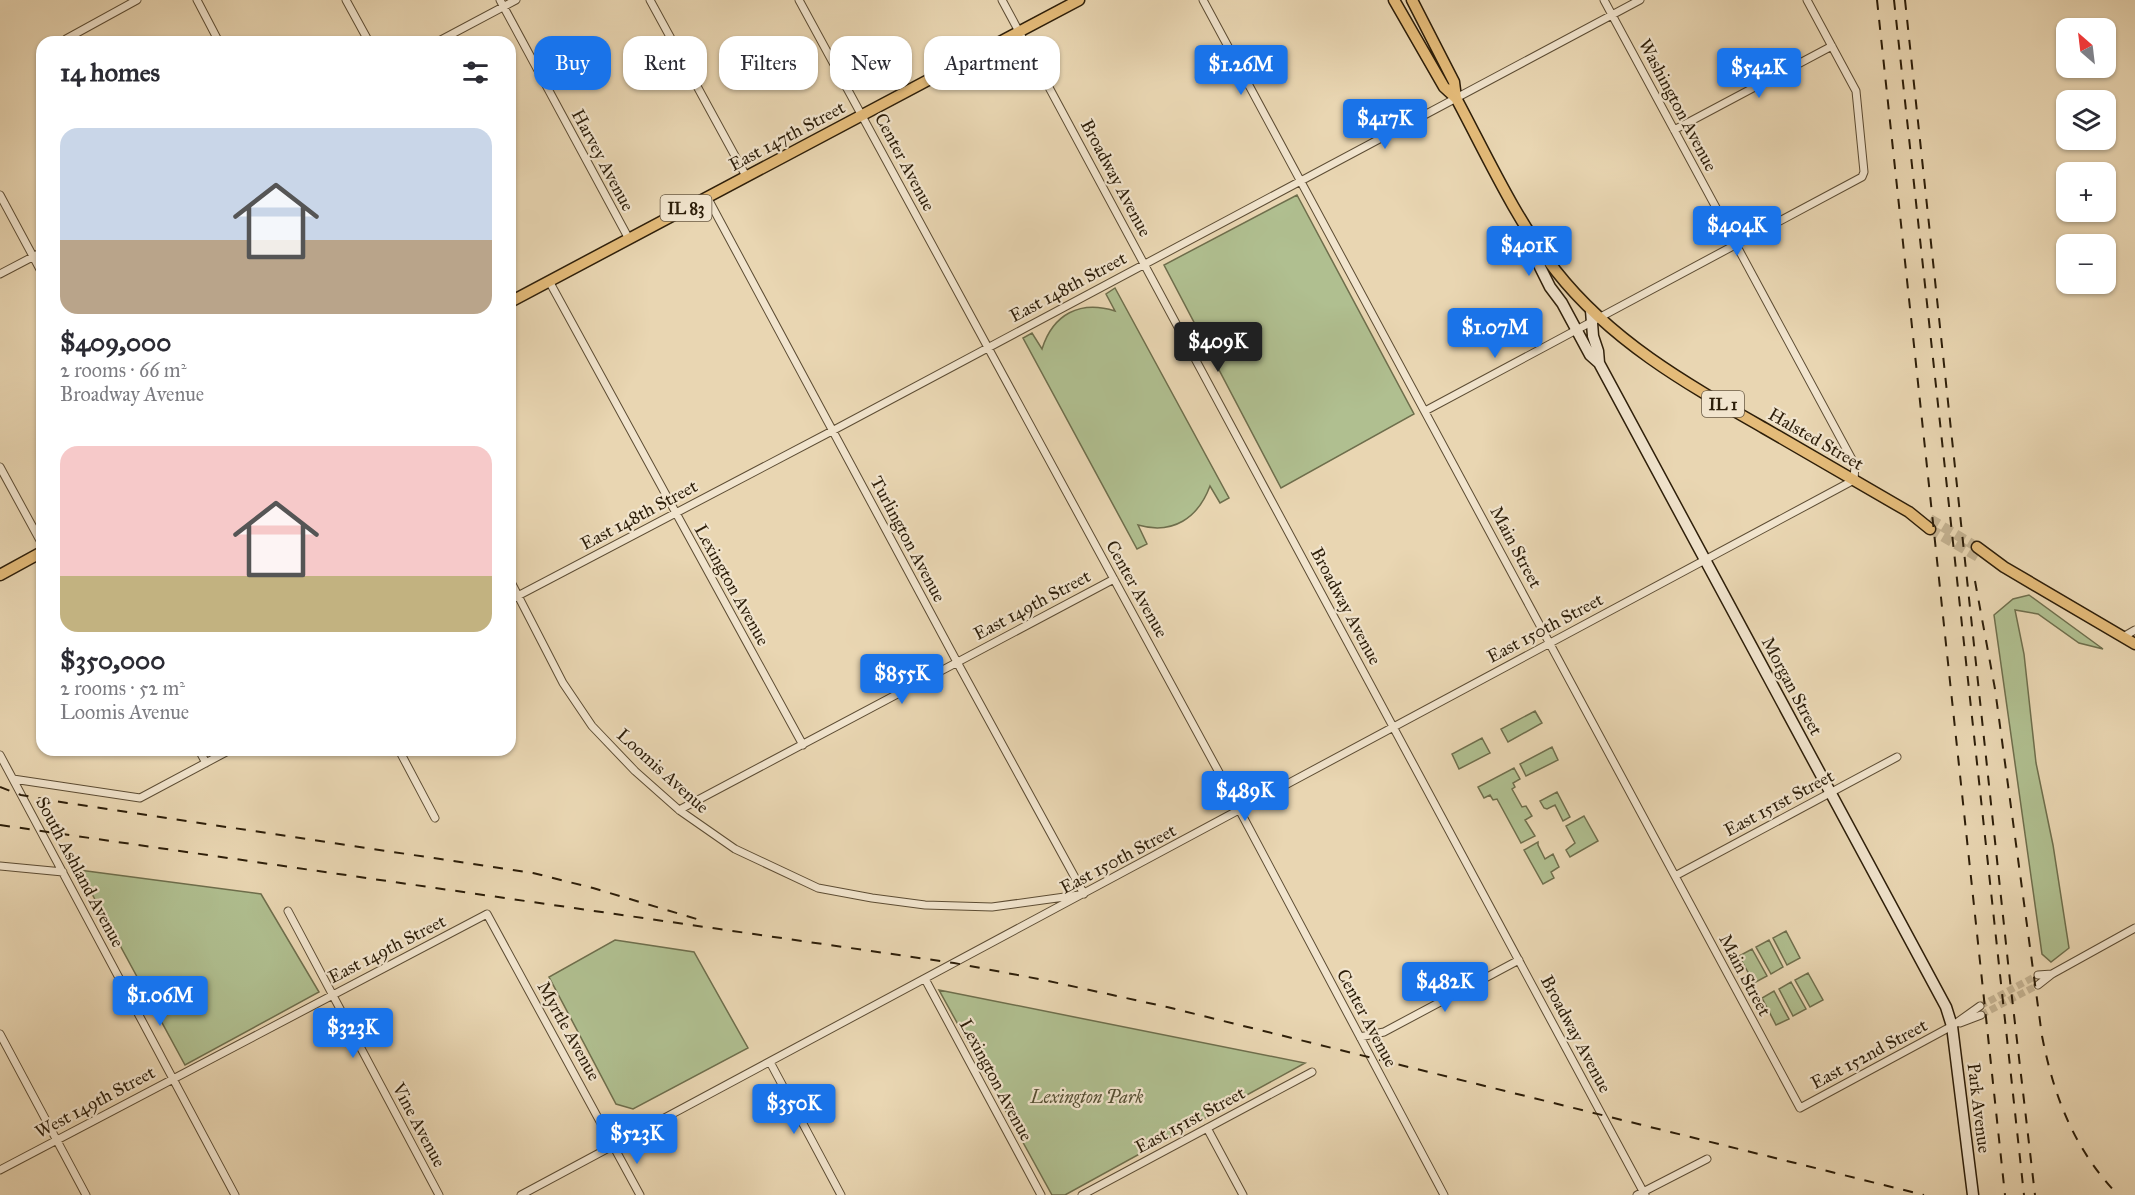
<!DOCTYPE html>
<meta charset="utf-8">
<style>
:root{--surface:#fff;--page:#f2f2f3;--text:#2b2b33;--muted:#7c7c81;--accent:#1a73e8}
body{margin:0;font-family:"IM FELL Great Primer",serif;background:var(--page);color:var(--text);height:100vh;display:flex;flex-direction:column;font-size:22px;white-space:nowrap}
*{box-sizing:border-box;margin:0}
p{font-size:20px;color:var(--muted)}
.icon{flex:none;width:33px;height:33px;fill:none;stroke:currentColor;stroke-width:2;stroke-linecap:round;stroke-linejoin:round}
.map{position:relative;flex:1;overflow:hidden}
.details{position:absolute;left:36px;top:36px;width:480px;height:720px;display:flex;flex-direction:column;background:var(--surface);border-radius:18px;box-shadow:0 2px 4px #0004}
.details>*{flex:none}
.top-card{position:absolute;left:534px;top:36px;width:570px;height:54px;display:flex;gap:12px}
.needle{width:39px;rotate:332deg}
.fabs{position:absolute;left:2056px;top:18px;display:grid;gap:12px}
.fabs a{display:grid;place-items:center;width:60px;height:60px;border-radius:12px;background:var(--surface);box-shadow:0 2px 4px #0004;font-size:30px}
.price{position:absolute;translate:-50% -51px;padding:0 14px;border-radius:6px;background:var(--accent);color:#fff;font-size:20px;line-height:39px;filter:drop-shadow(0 2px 3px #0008)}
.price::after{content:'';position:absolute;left:50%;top:36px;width:18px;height:14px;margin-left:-9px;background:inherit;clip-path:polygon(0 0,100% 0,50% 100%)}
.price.selected{background:#222;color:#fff}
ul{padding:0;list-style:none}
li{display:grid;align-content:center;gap:12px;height:318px;padding:0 24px}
li span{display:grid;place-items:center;height:186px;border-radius:18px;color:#555}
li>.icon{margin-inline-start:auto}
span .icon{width:108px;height:108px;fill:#fffc;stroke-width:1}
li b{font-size:26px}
h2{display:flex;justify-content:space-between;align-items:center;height:72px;padding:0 24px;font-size:26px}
.tag{padding:0 21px;border-radius:18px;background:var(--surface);box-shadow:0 2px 4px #0004;font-size:21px;line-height:54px}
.tag.selected{background:var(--accent);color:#fff}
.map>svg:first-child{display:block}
</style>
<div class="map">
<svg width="2135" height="1195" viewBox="0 0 2135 1195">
<rect width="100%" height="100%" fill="#e9d6b2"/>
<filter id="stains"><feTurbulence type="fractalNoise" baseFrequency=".00333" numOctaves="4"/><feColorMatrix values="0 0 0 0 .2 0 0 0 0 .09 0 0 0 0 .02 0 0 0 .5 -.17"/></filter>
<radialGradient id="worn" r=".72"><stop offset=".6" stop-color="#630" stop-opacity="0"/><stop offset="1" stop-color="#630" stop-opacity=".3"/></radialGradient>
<path fill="#b0bf90" stroke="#6e6e4c" stroke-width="1.5" d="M 1297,195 L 1414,414 L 1281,488 L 1164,265 Z
M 1115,288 L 1229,498 L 1220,503 L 1210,486 C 1198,518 1173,535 1138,525 L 1147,544 L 1137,549 L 1023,338 L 1032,333 L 1042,349 C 1053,314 1080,300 1115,311 L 1106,294 Z
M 2029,595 L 2103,649 L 2079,643 L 2038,614 L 2015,610 L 2024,654 L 2036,763 L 2053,845 L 2069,948 L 2051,962 L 2042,954 L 1994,615 L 2013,599 Z
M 1535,711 L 1542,723 L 1508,742 L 1501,729 Z
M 1482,738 L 1490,753 L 1459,769 L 1452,754 Z
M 1552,747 L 1558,760 L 1526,776 L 1520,764 Z
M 1514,768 L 1520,779 L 1513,783 L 1515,787 L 1512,789 L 1522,807 L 1526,806 L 1532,816 L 1525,820 L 1535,836 L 1521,843 L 1497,799 L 1493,800 L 1490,795 L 1484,798 L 1478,787 Z
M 1557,792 L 1570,817 L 1563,821 L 1555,805 L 1547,809 L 1544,808 L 1540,801 Z
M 1584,816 L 1598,841 L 1570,857 L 1566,850 L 1575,843 L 1566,826 Z
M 1538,842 L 1538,845 L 1545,859 L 1553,854 L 1559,867 L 1551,872 L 1554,878 L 1543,884 L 1524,850 Z
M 79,870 L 261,894 L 319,992 L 185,1065 Z
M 1786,931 L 1800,958 L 1787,965 L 1773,938 Z
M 615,940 L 694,952 L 748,1048 L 633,1109 L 616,1104 L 549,977 Z
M 1769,940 L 1783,967 L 1771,974 L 1756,947 Z
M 1752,949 L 1767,976 L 1754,983 L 1739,956 Z
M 1808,973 L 1823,1000 L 1810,1007 L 1795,980 Z
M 1791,982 L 1806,1009 L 1793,1016 L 1779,989 Z
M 939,990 L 1305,1063 L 1065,1195 L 1052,1195 Z
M 1774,991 L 1789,1019 L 1776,1025 L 1762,998 Z"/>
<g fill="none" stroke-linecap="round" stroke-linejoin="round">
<path stroke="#c3b190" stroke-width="7" stroke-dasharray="7 3.5" stroke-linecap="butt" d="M 1980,1006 L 2038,975
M 1981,1015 L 2038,985"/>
<path stroke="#c3b190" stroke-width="10" stroke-dasharray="10 5" stroke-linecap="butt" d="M 1930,519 L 1977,547
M 1930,529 L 1978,557"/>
<defs>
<path id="street" d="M 197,0 L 219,42
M 346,0 L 369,42
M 500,0 L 629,239
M 650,0 L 746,176
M 799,0 L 1240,811 L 1444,1195
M 1002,0 L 1645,1195
M 1203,0 L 1800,1108 L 1952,1026 L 1980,1006
M 67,42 L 66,39 L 137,0
M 437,42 L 516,0
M 1674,130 L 1832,46
M 0,195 L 42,273
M 707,197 L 957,662 L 1084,894
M 0,274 L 42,252
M 549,281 L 803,745
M 1425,411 L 1862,177 L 1864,172 L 1856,91 L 1807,0
M 0,467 L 42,544
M 510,580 L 563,683 L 592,726 L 635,771 L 679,810 L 735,849 L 818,888 L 872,898 L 925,905 L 992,907 L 1079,895
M 510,600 L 832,431 L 1640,0
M 2123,637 L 2135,630
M 199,750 L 206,763
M 399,750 L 435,818
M 0,755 L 235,1195
M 13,779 L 140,798 L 230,750
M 679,810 L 1114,579
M 0,866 L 63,872
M 1675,876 L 1897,757
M 288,911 L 439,1195
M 2038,975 L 2052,974
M 925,979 L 1041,1195
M 2038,985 L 2052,974 L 2135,928
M 1960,1023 L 1981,1015
M 0,1034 L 86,1195
M 1360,1037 L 1384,1032 L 1519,960
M 770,1062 L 841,1195
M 1207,1128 L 1243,1195
M 0,1170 L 487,914 L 640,1195
M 521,1195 L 1854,480 L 1855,465 L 1604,0
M 1082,1195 L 1312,1072
M 1637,1195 L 1707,1159"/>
<path id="secondary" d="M 1533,241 L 1540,267 L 1550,287 L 1562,303 L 1590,355 L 1599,363
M 1591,310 L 1593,336 L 1598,351 L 1599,363 L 1946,1007 L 1952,1026 L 1973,1195"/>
<path id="primary" d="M 1394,0 L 1444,87 L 1456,98
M 1412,0 L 1454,82 L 1456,98 C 1487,156 1515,218 1556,271 C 1612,342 1687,384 1764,428 C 1813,456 1861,484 1909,512 L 1930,529
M 510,302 L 1079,0
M 1977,547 L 2004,567 L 2135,644
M 0,575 L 42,552"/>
</defs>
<use href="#street" stroke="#5c4c33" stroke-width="9"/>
<use href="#secondary" stroke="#2d1e09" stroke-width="13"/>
<use href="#primary" stroke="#2d1e09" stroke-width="13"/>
<use href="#street" stroke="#f1e4cd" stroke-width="7"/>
<use href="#secondary" stroke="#f1e4cd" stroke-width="10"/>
<use href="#primary" stroke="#e4bb79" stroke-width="10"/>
<path stroke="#2d1e09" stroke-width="2" stroke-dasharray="10 10" stroke-linecap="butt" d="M 1877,0 L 2005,1195
M 1894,0 L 2024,1195
M 1905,0 L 2009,972 L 2035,1195
M 1975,581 L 1995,689 L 2042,1036 C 2054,1097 2074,1149 2118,1195
M 0,787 L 21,795 L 67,803 L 533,873 L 593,888 L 700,920
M 0,825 L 954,963 L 1044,980 L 1167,1007 L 1924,1195"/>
</g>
<g text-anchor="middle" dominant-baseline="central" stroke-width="4.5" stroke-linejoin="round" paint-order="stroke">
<g fill="#f1e4cd" stroke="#685944" stroke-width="1.5">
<rect x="660.5" y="195" width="51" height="26" rx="4.5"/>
<rect x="1702" y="391" width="42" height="26" rx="4.5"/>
</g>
<g font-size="16" font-weight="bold" fill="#2d1e09">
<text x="686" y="208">IL 83</text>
<text x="1723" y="404">IL 1</text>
</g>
<g font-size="18" fill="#2d1e09" stroke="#f1e4cd">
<text transform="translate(1678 105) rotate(62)">Washington Avenue</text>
<text transform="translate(787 136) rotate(-28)">East 147th Street</text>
<text transform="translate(603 160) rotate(62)">Harvey Avenue</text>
<text transform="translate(905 162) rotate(62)">Center Avenue</text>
<text transform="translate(1116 178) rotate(62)">Broadway Avenue</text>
<text transform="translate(1068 287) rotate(-28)">East 148th Street</text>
<text transform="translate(1816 439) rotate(30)">Halsted Street</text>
<text transform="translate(639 515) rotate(-28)">East 148th Street</text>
<text transform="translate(908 539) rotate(62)">Turlington Avenue</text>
<text transform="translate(1516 547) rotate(62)">Main Street</text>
<text transform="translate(732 585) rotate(61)">Lexington Avenue</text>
<text transform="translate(1137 589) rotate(61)">Center Avenue</text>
<text transform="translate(1032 605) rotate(-28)">East 149th Street</text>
<text transform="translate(1346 606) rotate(62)">Broadway Avenue</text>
<text transform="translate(1545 628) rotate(-28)">East 150th Street</text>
<text transform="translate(1792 686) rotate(62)">Morgan Street</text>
<text transform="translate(663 771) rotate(42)">Loomis Avenue</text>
<text transform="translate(1779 803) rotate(-28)">East 151st Street</text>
<text transform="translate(1118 859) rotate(-28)">East 150th Street</text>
<text transform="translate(80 872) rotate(62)">South Ashland Avenue</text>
<text transform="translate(387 949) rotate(-27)">East 149th Street</text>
<text transform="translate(1745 975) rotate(62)">Main Street</text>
<text transform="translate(1367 1018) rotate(62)">Center Avenue</text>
<text transform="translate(569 1031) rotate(61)">Myrtle Avenue</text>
<text transform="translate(1576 1034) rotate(62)">Broadway Avenue</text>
<text transform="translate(1869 1054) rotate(-28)">East 152nd Street</text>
<text transform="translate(996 1080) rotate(62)">Lexington Avenue</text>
<text transform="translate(95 1102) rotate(-28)">West 149th Street</text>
<text transform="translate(1979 1108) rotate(83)">Park Avenue</text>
<text transform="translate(1190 1120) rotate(-28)">East 151st Street</text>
<text transform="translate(419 1125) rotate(62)">Vine Avenue</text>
</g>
<g font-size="18" font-style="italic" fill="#544e32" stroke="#f1e4cd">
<text x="1087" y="1097">Lexington Park</text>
</g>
</g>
<rect width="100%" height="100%" filter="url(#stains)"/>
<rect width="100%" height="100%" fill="url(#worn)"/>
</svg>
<div class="fabs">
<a><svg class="needle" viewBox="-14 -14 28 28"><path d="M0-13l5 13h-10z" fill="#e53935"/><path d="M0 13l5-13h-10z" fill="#7c7c81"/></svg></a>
<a><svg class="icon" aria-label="layers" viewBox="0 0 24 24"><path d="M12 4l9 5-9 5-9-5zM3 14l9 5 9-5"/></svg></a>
<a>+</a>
<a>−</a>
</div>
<b class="price" style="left:1241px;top:96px">$1.26M</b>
<b class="price" style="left:1759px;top:99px">$542K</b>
<b class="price" style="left:1385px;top:150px">$417K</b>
<b class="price" style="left:1737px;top:257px">$404K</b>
<b class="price" style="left:1529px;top:277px">$401K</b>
<b class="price" style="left:1495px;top:359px">$1.07M</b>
<b class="price selected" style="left:1218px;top:373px">$409K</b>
<b class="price" style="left:902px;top:705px">$855K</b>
<b class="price" style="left:1245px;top:822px">$489K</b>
<b class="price" style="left:1445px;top:1013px">$482K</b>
<b class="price" style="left:160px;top:1027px">$1.06M</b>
<b class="price" style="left:353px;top:1059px">$323K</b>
<b class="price" style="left:794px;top:1135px">$350K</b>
<b class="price" style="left:637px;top:1165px">$523K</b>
<div class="top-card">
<a class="tag selected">Buy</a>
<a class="tag">Rent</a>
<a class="tag">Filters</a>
<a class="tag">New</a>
<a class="tag">Apartment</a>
</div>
<section class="details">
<h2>14 homes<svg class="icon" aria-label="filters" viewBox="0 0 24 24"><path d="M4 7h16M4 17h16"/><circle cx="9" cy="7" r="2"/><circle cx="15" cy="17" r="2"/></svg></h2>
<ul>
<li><span style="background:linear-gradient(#c9d6e8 60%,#b9a48a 0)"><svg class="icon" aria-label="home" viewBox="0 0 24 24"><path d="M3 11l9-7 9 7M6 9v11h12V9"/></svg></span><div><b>$409,000</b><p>2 rooms · 66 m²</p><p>Broadway Avenue</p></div></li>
<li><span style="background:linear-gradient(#f6c9c9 70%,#c2b280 0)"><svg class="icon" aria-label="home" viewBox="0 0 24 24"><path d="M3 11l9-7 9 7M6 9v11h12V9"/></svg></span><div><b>$350,000</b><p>2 rooms · 52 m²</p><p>Loomis Avenue</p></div></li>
</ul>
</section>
</div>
